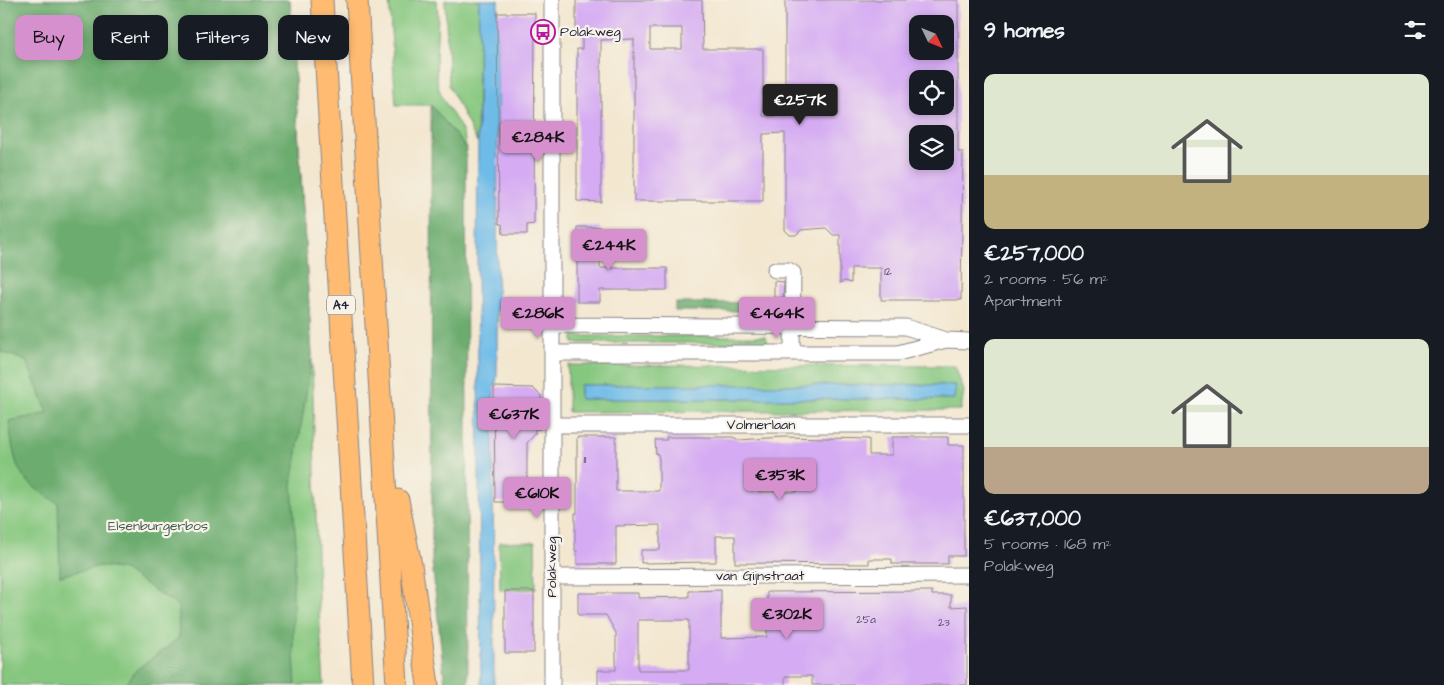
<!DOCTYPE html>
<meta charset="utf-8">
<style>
:root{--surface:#171b24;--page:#242831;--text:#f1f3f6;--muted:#9ea1a6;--accent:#d690ce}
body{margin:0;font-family:"Architects Daughter",sans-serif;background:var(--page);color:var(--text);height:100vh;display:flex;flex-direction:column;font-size:19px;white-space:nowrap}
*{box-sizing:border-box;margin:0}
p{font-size:16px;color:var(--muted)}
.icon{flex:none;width:28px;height:28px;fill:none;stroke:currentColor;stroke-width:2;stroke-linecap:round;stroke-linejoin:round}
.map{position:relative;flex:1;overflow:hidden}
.side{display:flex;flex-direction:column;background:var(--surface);width:475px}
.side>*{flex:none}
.top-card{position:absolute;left:15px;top:15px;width:475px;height:45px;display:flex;gap:10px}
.needle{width:32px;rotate:133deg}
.fabs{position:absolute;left:909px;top:15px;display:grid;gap:10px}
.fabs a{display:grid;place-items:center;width:45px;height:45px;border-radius:10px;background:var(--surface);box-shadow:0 2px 8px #0003;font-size:25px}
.price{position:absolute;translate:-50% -42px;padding:0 11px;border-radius:5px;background:var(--accent);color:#111;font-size:16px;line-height:32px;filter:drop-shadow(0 1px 2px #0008)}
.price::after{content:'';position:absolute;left:50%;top:30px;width:15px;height:11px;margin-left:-8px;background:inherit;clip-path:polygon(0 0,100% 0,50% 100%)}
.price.active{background:#222;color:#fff}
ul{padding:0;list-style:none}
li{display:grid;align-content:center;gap:10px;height:265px;padding:0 15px}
li span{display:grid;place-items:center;height:155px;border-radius:10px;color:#555}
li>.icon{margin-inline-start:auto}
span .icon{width:90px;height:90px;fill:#fffc;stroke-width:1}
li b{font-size:21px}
h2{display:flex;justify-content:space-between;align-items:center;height:60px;padding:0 15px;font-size:21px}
.chip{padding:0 18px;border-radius:10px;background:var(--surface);box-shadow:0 2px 8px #0003;font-size:18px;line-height:45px}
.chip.active{background:var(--accent);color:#111}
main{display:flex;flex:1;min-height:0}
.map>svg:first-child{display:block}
</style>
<main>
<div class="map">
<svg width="969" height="685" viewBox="0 0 969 685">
<rect width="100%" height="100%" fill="#f7f3e8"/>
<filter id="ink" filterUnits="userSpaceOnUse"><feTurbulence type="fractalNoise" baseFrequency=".02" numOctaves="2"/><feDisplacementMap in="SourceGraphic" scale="10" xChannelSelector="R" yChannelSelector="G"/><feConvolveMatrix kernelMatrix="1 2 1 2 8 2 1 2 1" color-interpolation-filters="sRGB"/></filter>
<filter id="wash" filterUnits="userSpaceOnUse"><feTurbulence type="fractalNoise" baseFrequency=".0096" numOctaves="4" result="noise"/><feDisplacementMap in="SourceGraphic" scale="20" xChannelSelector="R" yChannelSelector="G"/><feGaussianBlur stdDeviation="1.12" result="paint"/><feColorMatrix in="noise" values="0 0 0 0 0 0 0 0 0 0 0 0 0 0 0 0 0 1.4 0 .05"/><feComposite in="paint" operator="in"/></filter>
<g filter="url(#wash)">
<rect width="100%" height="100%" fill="#f3e7d0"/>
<path fill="#86c77f" stroke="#54745d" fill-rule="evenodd" d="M 0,0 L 290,0 L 312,355 L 318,596 L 324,685 L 0,685 Z
M 389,0 L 437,0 C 440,27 433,59 438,85 C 443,108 466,125 466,148 L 431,105 L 396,105 Z
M 445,0 L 479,0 L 477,142 L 449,86 Z
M 573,336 L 766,336 L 768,343 L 573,343 Z
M 568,365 L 955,366 L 964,391 L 961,410 L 568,412 ZM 580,385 L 955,385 L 954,399 L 580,399 Z
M 499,542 L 535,542 L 536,589 L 500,590 Z"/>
<path fill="#6cac6e" stroke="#476754" d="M 0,0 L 290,0 L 312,355 L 292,485 L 296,544 L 293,592 L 293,641 L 296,685 L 125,685 L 136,670 L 179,638 L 178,606 L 124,570 L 100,566 L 60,576 L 58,503 C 16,478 15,469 9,421 L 48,413 L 26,361 L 0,351 Z
M 431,105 L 466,148 L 468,685 L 445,685 L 432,562 Z
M 784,302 L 782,311 L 675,311 L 675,303 Z"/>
<path fill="#6ebbe8" stroke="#486e92" d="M 479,0 L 498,0 L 497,377 L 493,397 L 494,685 L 481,685 L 477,268 Z
M 580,385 L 956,385 L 954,399 L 580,399 Z"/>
<g id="blocks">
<path fill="#d5acf3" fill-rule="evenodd" d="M 576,0 L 702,0 L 703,49 L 763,49 L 763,116 L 785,116 L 785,0 L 958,0 L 958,152 L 963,152 L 961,300 L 881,300 L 881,268 L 851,268 L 851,283 L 845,281 L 840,283 L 840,235 L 833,235 L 826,228 L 801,230 L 796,235 L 790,235 L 785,230 L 785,133 L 763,134 L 763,201 L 634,201 L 634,39 L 601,40 L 601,202 L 577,201 L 577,49 L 582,49 L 582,30 L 576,29 ZM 918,24 L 945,24 L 945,51 L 918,51 ZM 650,28 L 682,28 L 682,49 L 650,49 ZM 918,79 L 945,79 L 945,106 L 918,106 ZM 918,134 L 945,134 L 945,161 L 918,161 Z
M 497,13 L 535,13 L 534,224 L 527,225 L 527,234 L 503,234 L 502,224 L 499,224 Z
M 577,227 L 600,227 L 600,268 L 667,268 L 667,290 L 600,290 L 600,302 L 577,302 Z
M 774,281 L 784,282 L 783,298 L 774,298 Z
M 494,387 L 533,388 L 541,396 L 540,429 L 535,429 L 535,434 L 527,443 L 527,502 L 495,502 Z
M 577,437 L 616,437 L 616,491 L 659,491 L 659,459 L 658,454 L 656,454 L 655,440 L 667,440 L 666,437 L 733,437 L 739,440 L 784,437 L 869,439 L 869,455 L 892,455 L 892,437 L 948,437 L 948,445 L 964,445 L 964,556 L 948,556 L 948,564 L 892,564 L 892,559 L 869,559 L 869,564 L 735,563 L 735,536 L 716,536 L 716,562 L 641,563 L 641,550 L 660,550 L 660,525 L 616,526 L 616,564 L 577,564 L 577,551 L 575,551 L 575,513 L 577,513 ZM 758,465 L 797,465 L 797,492 L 758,492 Z
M 721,590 L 721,638 L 767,637 L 767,592 L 932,591 L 932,595 L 951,595 L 951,607 L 967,606 L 967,685 L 812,685 L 812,676 L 785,676 L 785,685 L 598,685 L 598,670 L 616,670 L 616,633 L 606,615 L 578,615 L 578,593 L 638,593 L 638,598 L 689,597 L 689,591 ZM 638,620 L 689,620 L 689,670 L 638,670 Z
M 505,591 L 534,591 L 534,653 L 505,653 Z"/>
</g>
</g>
<g filter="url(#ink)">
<use href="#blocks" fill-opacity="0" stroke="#8a8486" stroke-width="1"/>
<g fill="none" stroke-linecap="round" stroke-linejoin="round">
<defs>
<path id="minor" d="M 775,270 L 788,270 L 793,273 L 792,353
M 553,325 L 906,327 L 946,340
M 552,353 L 898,353 L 946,340 L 969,341
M 552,425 L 969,425
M 551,577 L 969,575
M 552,685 L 552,0"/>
<path id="highway" d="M 322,0 L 363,685
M 357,0 L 397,685
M 398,500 L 411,565 L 428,685"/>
</defs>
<use href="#minor" stroke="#8a8486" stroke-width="17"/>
<use href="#highway" stroke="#8a8486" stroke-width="23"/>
<use href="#minor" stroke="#fff" stroke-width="15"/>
<use href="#highway" stroke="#febb71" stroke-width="21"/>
</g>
</g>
<defs>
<symbol id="bus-ring" viewBox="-11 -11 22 22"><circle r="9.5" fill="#f7f3e8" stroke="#b5179e" stroke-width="1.5"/><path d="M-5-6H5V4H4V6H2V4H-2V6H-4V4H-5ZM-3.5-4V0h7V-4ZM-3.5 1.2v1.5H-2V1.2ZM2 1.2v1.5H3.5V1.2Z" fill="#b5179e"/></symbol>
</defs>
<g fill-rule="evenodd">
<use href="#bus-ring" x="529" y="18" width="28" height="28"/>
</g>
<g text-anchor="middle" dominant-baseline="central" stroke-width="4.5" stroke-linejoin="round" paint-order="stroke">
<g font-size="11" fill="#4f4469">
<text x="888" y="271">12</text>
<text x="585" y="459">11</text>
<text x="866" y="619">25a</text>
<text x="944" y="622">23</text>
</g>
<rect fill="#f7f3e8" stroke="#62616f" stroke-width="1" x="327" y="295.5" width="28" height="19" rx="4"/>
<g font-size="12" font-weight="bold" fill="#22223b">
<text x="341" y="305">A4</text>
</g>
<g font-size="14" fill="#22223b" stroke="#f7f3e8" text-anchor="start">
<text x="560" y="32">Polakweg</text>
</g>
<g font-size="14" fill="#22223b" stroke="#f7f3e8">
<text x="761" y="425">Volmerlaan</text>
<text transform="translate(552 567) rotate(-90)">Polakweg</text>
<text x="760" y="576">van Gijnstraat</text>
</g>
<g font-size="14" fill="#455c53" stroke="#f7f3e8">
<text x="158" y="526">Elsenburgerbos</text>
</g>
</g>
</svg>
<div class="fabs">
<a><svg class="needle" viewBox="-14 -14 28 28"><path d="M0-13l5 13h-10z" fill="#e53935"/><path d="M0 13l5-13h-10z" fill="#9ea1a6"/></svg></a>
<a><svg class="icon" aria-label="locate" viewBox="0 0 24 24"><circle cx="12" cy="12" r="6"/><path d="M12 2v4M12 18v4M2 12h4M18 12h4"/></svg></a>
<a><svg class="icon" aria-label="layers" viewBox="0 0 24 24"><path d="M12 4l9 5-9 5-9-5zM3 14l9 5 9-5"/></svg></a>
</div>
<b class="price active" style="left:800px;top:126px">€257K</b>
<b class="price" style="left:538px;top:163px">€284K</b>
<b class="price" style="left:609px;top:271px">€244K</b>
<b class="price" style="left:538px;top:339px">€286K</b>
<b class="price" style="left:777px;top:339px">€464K</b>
<b class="price" style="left:514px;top:440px">€637K</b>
<b class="price" style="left:780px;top:501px">€353K</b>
<b class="price" style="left:537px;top:519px">€610K</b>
<b class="price" style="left:787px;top:640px">€302K</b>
<div class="top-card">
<a class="chip active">Buy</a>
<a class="chip">Rent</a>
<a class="chip">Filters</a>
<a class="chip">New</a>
</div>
</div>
<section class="side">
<h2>9 homes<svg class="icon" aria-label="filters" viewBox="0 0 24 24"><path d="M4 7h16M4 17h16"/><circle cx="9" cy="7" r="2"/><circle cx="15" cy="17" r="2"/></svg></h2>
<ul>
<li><span style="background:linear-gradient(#dfe7d0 65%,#c2b280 0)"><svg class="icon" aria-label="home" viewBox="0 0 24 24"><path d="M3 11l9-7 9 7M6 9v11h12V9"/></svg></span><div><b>€257,000</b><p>2 rooms · 56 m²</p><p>Apartment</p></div></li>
<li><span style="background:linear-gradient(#dfe7d0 70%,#b9a48a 0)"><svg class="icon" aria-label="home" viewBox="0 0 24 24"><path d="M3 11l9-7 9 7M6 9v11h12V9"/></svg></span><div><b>€637,000</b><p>5 rooms · 168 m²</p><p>Polakweg</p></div></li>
</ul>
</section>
</main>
